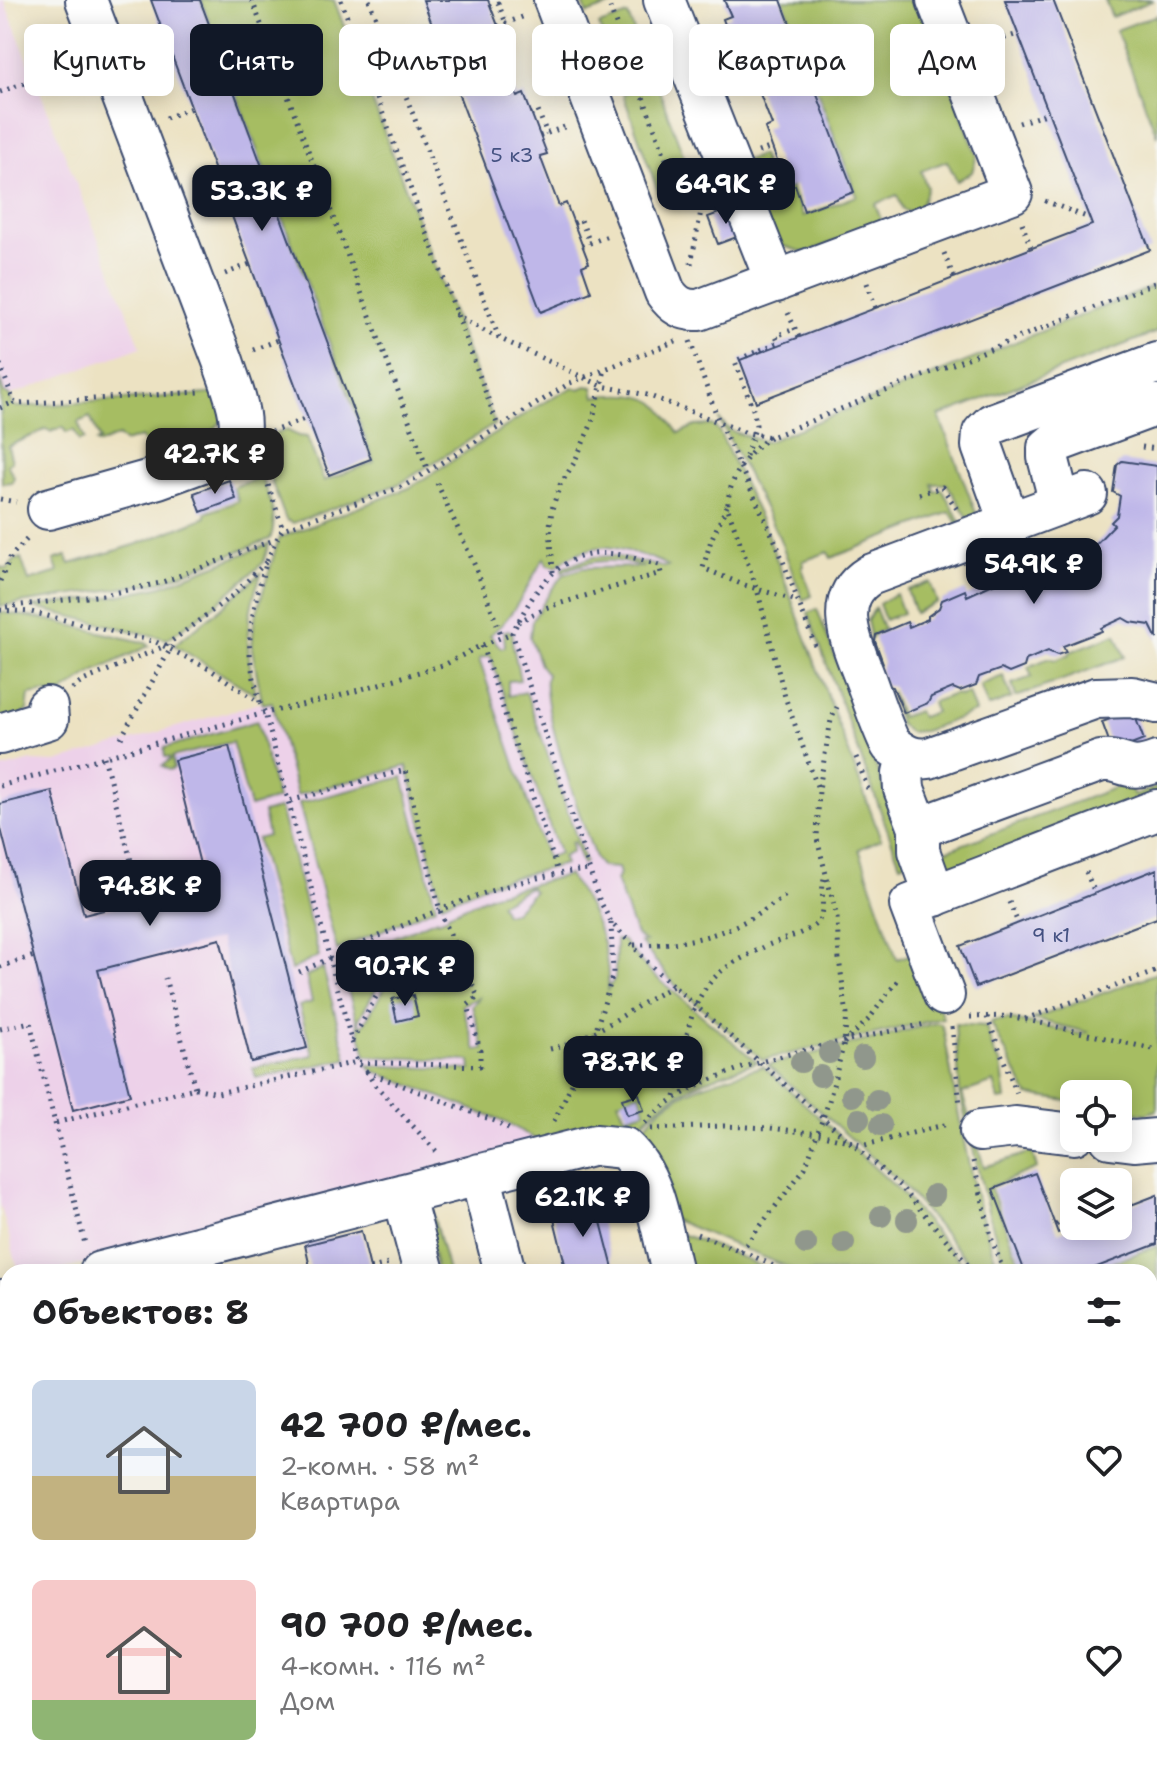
<!DOCTYPE html>
<html lang="ru">
<meta charset="utf-8">
<style>
:root{--surface:#fff;--page:#f6f6f6;--text:#202124;--muted:#757577;--accent:#111827}
body{margin:0;font-family:"Shantell Sans",sans-serif;background:var(--page);color:var(--text);height:100vh;display:flex;flex-direction:column;font-size:30px;white-space:nowrap}
*{box-sizing:border-box;margin:0}
p{font-size:26px;color:var(--muted)}
.icon{flex:none;width:44px;height:44px;fill:none;stroke:currentColor;stroke-width:2;stroke-linecap:round;stroke-linejoin:round}
.map{position:relative;flex:1;overflow:hidden}
.drawer{position:absolute;left:0px;top:1264px;width:1158px;height:512px;display:flex;flex-direction:column;background:var(--surface);border-radius:24px 24px 0 0;box-shadow:0 4px 20px #0003}
.drawer>*{flex:none}
.top-card{position:absolute;left:24px;top:24px;width:1110px;height:72px;display:flex;gap:16px}
.fabs{position:absolute;left:1060px;top:1080px;display:grid;gap:16px}
.fabs a{display:grid;place-items:center;width:72px;height:72px;border-radius:12px;background:var(--surface);box-shadow:0 4px 20px #0003;font-size:40px}
.price{position:absolute;translate:-50% -68px;padding:0 18px;border-radius:16px;background:var(--accent);color:#fff;font-size:26px;line-height:52px;filter:drop-shadow(0 2px 4px #0008)}
.price::after{content:'';position:absolute;left:50%;top:48px;width:24px;height:18px;margin-left:-12px;background:inherit;clip-path:polygon(0 0,100% 0,50% 100%)}
.price.current{background:#222;color:#fff}
ul{padding:0;list-style:none}
li{display:flex;align-items:center;gap:24px;height:200px;padding:0 32px}
li span{display:grid;place-items:center;flex:none;width:224px;height:160px;border-radius:12px;color:#555}
li>.icon{margin-inline-start:auto}
span .icon{width:96px;height:96px;fill:#fffc;stroke-width:1}
li b{font-size:34px}
h2{display:flex;justify-content:space-between;align-items:center;height:96px;padding:0 32px;font-size:34px}
.pill{padding:0 28px;border-radius:12px;background:var(--surface);box-shadow:0 4px 20px #0003;font-size:28px;line-height:72px}
.pill.current{background:var(--accent);color:#fff}
.map>svg:first-child{display:block}
</style>
<div class="map">
<svg width="1157" height="1776" viewBox="0 0 1157 1776">
<rect width="100%" height="100%" fill="#f6f6f2"/>
<filter id="ink" filterUnits="userSpaceOnUse"><feTurbulence type="fractalNoise" baseFrequency=".0125" numOctaves="2"/><feDisplacementMap in="SourceGraphic" scale="16" xChannelSelector="R" yChannelSelector="G"/><feConvolveMatrix kernelMatrix="1 2 1 2 8 2 1 2 1" color-interpolation-filters="sRGB"/></filter>
<filter id="wash" filterUnits="userSpaceOnUse"><feTurbulence type="fractalNoise" baseFrequency=".006" numOctaves="4" result="noise"/><feDisplacementMap in="SourceGraphic" scale="32" xChannelSelector="R" yChannelSelector="G"/><feGaussianBlur stdDeviation="1.8" result="paint"/><feColorMatrix in="noise" values="0 0 0 0 0 0 0 0 0 0 0 0 0 0 0 0 0 1.4 0 .05"/><feComposite in="paint" operator="in"/></filter>
<g filter="url(#wash)">
<rect width="100%" height="100%" fill="#ece2c2"/>
<path fill="#edd1e9" d="M 0,0 L 4,0 L 141,347 L 0,399 Z
M 636,399 L 815,916 L 700,961 L 667,1003 L 541,1146 L 53,1272 L 28,1272 L 17,1265 L 0,1204 L 0,769 L 32,761 L 56,762 L 269,700 Z
M 1157,1410 L 1157,1776 L 1067,1776 L 1064,1768 L 1150,1768 L 1150,1413 Z
M 8,1680 L 8,1768 L 417,1768 L 419,1776 L 0,1776 L 0,1682 Z"/>
<path fill="#a6bd62" stroke="#607660" stroke-width="2" fill-rule="evenodd" d="M 201,0 L 334,0 L 495,424 L 401,483 L 293,523 L 286,520 L 269,475 L 272,473 L 260,439 L 287,430 L 298,436 L 307,437 L 324,481 L 374,462 Z
M 582,0 L 626,0 L 587,14 Z
M 783,0 L 919,0 L 977,155 L 972,172 L 957,181 L 947,161 L 921,171 L 927,188 L 920,208 L 908,212 L 903,210 L 897,195 L 875,204 L 882,222 L 806,253 L 783,246 L 774,238 L 732,165 L 761,155 L 770,177 L 778,175 L 785,190 L 791,188 L 803,216 L 857,196 Z
M 1105,0 L 1154,0 L 1112,17 Z
M 628,15 L 647,65 L 619,76 L 599,25 Z
M 1157,15 L 1157,136 L 1116,30 Z
M 656,82 L 694,184 L 660,197 L 623,94 Z
M 1157,285 L 1157,332 L 939,416 L 981,526 L 974,528 L 947,484 L 932,484 L 935,492 L 942,489 L 965,530 L 960,528 L 950,512 L 831,558 L 828,552 L 803,561 L 804,566 L 802,568 L 812,596 L 803,600 L 779,537 L 719,419 L 731,431 L 766,442 Z
M 0,380 L 4,393 L 10,396 L 12,404 L 16,407 L 223,393 L 225,416 L 215,429 L 152,454 L 141,437 L 124,442 L 118,436 L 99,444 L 96,442 L 100,440 L 90,417 L 78,422 L 84,439 L 79,441 L 74,430 L 66,433 L 63,427 L 50,432 L 47,429 L 8,446 L 12,462 L 7,464 L 14,477 L 12,482 L 2,483 Z
M 586,386 L 593,387 L 595,397 C 613,394 637,392 654,402 C 664,408 671,425 679,433 L 695,426 L 712,425 L 719,431 L 766,531 L 881,839 L 859,849 L 897,959 L 918,952 L 943,1018 L 763,1060 L 675,985 L 640,942 L 645,942 L 636,935 L 616,880 L 620,874 L 618,868 L 602,867 L 596,860 C 585,830 537,698 547,674 L 540,665 L 530,637 L 532,621 L 552,589 L 563,575 L 583,568 L 644,567 C 615,558 590,559 562,572 L 562,568 L 593,557 L 615,556 L 663,567 L 668,566 C 658,559 612,545 602,547 C 585,549 568,556 556,567 L 547,565 L 544,558 C 527,585 516,615 490,635 L 501,648 L 505,647 L 504,632 L 508,630 L 513,633 L 512,641 L 520,680 L 508,681 L 508,696 L 526,692 L 585,862 L 582,864 L 574,842 L 571,843 L 572,852 L 562,857 L 565,864 L 488,884 L 442,904 L 407,766 L 297,795 L 272,702 L 263,704 L 262,701 L 252,649 L 254,622 L 279,538 L 409,488 L 543,403 L 573,387 L 579,389 ZM 490,655 L 559,853 L 547,858 L 479,659 Z
M 261,477 C 269,497 279,518 270,539 L 161,582 L 0,606 L 0,567 L 7,569 L 15,560 L 21,558 L 29,581 L 58,572 L 54,560 L 66,556 L 70,564 L 138,544 L 206,517 L 206,513 L 238,501 L 233,487 Z
M 269,544 L 263,563 L 215,605 L 167,639 L 31,607 L 116,596 L 162,586 Z
M 262,572 C 244,617 245,648 255,694 L 174,645 L 220,609 Z
M 930,582 L 937,602 L 915,613 L 907,590 Z
M 896,594 L 903,613 L 885,620 L 879,604 Z
M 875,608 L 884,630 L 875,633 L 871,639 L 867,621 Z
M 817,609 L 901,833 L 898,835 L 912,860 L 900,864 L 808,613 Z
M 0,612 L 49,620 L 146,643 L 149,646 L 93,672 L 50,701 L 47,692 L 29,695 L 27,711 L 0,726 Z
M 1116,634 L 1125,657 L 1016,697 L 1012,684 L 1032,677 L 1028,667 L 1049,658 L 1056,660 L 1070,654 L 1070,652 Z
M 1003,676 L 1012,698 L 988,707 L 980,685 Z
M 891,691 L 901,717 L 918,711 L 921,717 L 935,712 L 932,702 L 954,694 L 960,696 L 968,693 L 975,712 L 924,731 L 909,732 L 899,724 Z
M 257,721 L 277,799 L 250,807 L 232,742 L 172,757 L 174,768 L 169,770 L 162,766 L 170,760 L 169,757 L 165,757 L 164,748 Z
M 403,777 L 436,907 L 337,950 L 299,803 Z
M 1119,786 L 1130,787 L 1134,796 L 1157,787 L 1157,799 L 954,875 L 929,857 Z
M 280,808 L 319,956 L 291,970 L 257,839 L 268,836 L 263,813 Z
M 568,875 C 593,907 610,947 608,989 L 615,978 L 616,940 L 622,940 L 649,971 L 757,1062 C 703,1080 665,1092 628,1139 L 549,1147 L 507,1123 L 371,1070 L 368,1065 L 471,1070 L 470,1061 L 366,1056 L 340,960 L 437,919 L 438,921 L 448,917 L 448,914 L 494,894 ZM 529,887 L 534,891 L 514,912 L 505,914 L 500,903 C 511,899 519,892 529,887 ZM 401,944 L 406,951 L 362,1027 L 358,1021 ZM 480,997 L 472,1006 L 484,1049 L 476,1050 L 462,1005 ZM 640,1093 L 645,1111 L 625,1117 L 618,1101 Z
M 323,968 L 347,1059 L 256,1078 L 253,1068 L 313,1055 L 299,1006 L 312,1002 L 306,976 Z
M 1157,973 L 1157,1110 L 1146,1114 L 1118,1109 L 1118,1094 L 1074,1094 L 1074,1102 L 1028,1095 L 991,1023 L 993,1021 L 1009,1019 L 1080,1034 L 1087,1032 L 1033,1019 Z
M 936,1023 L 941,1024 L 944,1032 C 958,1112 971,1195 1000,1272 L 977,1272 L 902,1184 L 768,1065 Z
M 955,1024 L 986,1026 L 994,1054 L 1001,1063 L 1006,1099 L 999,1100 L 994,1082 L 962,1093 L 984,1167 L 1032,1152 L 1037,1168 L 990,1187 L 1023,1272 L 1007,1272 L 989,1215 L 960,1095 Z
M 763,1066 L 899,1190 L 970,1272 L 799,1272 L 667,1217 L 632,1142 C 642,1131 651,1117 662,1108 C 691,1085 729,1077 763,1066 Z
M 422,1202 L 431,1207 L 448,1272 L 437,1272 Z
M 670,1230 L 730,1252 L 771,1272 L 681,1272 Z
M 1157,1246 L 1157,1286 L 1150,1288 L 1150,1272 L 1088,1272 Z
M 1150,1389 L 1157,1406 L 1157,1452 L 1150,1455 Z
M 8,1566 L 8,1622 L 0,1620 L 0,1568 Z"/>
<g id="blocks">
<path fill="#bfb7e9" d="M 151,0 L 200,0 L 371,459 L 329,475 Z
M 423,0 L 488,0 L 505,44 L 498,47 L 517,97 L 524,94 L 547,154 L 540,156 L 559,206 L 566,203 L 589,263 L 582,266 L 591,292 L 541,312 Z
M 724,0 L 781,0 L 854,192 L 804,211 L 795,185 L 787,188 L 765,128 L 772,125 L 753,76 L 745,79 L 723,19 L 731,16 Z
M 1005,0 L 1053,0 L 1150,250 L 756,402 L 740,360 L 1092,225 Z
M 735,207 L 745,234 L 718,244 L 708,217 Z
M 1122,461 L 1157,466 L 1157,639 L 1150,625 L 1130,622 L 1123,618 L 1101,628 L 1102,631 L 1063,646 L 1066,652 L 1057,655 L 1048,651 L 1026,660 L 1024,667 L 1009,673 L 1001,669 L 979,677 L 976,685 L 960,691 L 953,688 L 931,697 L 928,703 L 904,713 L 893,687 L 885,685 L 880,670 L 883,663 L 875,641 L 876,635 L 907,622 L 909,627 L 928,619 L 928,616 L 939,608 L 942,600 L 965,590 L 967,596 L 1010,576 L 1012,582 L 1020,579 L 1019,575 L 1034,568 L 1036,572 L 1049,567 L 1052,573 L 1065,568 L 1063,563 L 1082,555 L 1089,548 L 1090,550 L 1114,525 L 1111,522 L 1117,516 L 1120,496 L 1113,492 L 1117,465 Z
M 229,480 L 236,499 L 201,512 L 194,493 Z
M 1133,711 L 1144,740 L 1113,752 L 1102,722 Z
M 229,746 L 307,1048 L 251,1062 L 220,939 L 98,970 L 130,1095 L 73,1110 L 0,825 L 0,804 L 52,791 L 84,915 L 205,884 L 174,760 Z
M 1157,869 L 1157,918 L 976,987 L 960,946 Z
M 413,995 L 418,1016 L 397,1021 L 392,999 Z
M 639,1094 L 644,1110 L 627,1115 L 622,1099 Z
M 1035,1173 L 1058,1233 L 1077,1226 L 1118,1226 L 1118,1210 L 1157,1195 L 1157,1244 L 1084,1272 L 1025,1272 L 993,1189 Z
M 595,1199 L 614,1272 L 567,1272 L 552,1211 Z
M 361,1231 L 371,1272 L 311,1272 L 305,1245 Z
M 0,1361 L 8,1388 L 8,1564 L 0,1566 Z
M 1157,1457 L 1157,1519 L 1150,1522 L 1150,1459 Z
M 1157,1596 L 1157,1643 L 1150,1626 L 1150,1599 Z
M 1157,1763 L 1157,1776 L 1138,1776 L 1136,1769 L 1150,1768 L 1150,1765 Z
M 66,1768 L 126,1768 L 128,1776 L 68,1776 Z
M 203,1768 L 263,1768 L 265,1776 L 205,1776 Z
M 695,1768 L 742,1768 L 744,1776 L 698,1776 Z"/>
</g>
</g>
<g filter="url(#ink)">
<use href="#blocks" fill-opacity="0" stroke="#3a4a6d" stroke-width="2"/>
<g fill="none" stroke-linecap="round" stroke-linejoin="round">
<defs>
<path id="minor" d="M 554,0 L 665,292 C 674,305 683,311 699,310 L 1012,193 L 937,0
M 664,0 L 776,282
M 1087,494 L 870,575 C 829,600 853,646 866,681 C 874,703 881,725 891,745 C 905,755 912,760 929,758 L 1096,698 L 1132,697 L 1157,703
M 1055,506 L 1056,488 L 1048,457 L 1048,448 L 1054,443 L 1157,405
M 48,509 L 158,478 L 235,450 C 248,421 232,390 223,361 L 86,0
M 1010,524 L 982,446 L 983,433 L 992,424 L 1157,363
M 0,734 L 48,719 L 47,707
M 907,757 L 903,773 L 904,789 L 919,828 L 919,851 L 935,896
M 919,828 L 1101,761 C 1127,759 1125,774 1157,762
M 944,995 L 910,905 L 1157,810
M 980,1131 L 1016,1127 L 1074,1134
M 1110,1138 L 1134,1141 L 1157,1139
M 480,1174 L 505,1272
M 403,1194 L 424,1272
M 100,1272 L 595,1145 L 624,1148 C 657,1178 661,1231 672,1272
M 0,1300 L 8,1333
M 1150,1360 L 1157,1375
M 1150,1580 L 1157,1577
M 0,1634 L 8,1638
M 1150,1706 L 1157,1725
M 636,1768 L 638,1776
M 801,1768 L 803,1776
M 1096,1768 L 1098,1776"/>
</defs>
<use href="#minor" stroke="#3a4a6d" stroke-width="44"/>
<path stroke="#3a4a6d" stroke-width="5" stroke-dasharray="2 6" stroke-linecap="butt" d="M 252,0 L 428,471
M 341,0 L 498,426
M 369,0 L 499,338
M 607,0 L 682,202
M 490,6 L 498,3 L 506,23
M 498,26 L 525,16
M 137,39 L 162,29
M 716,43 L 730,37
M 989,43 L 1018,34
M 0,92 L 36,79 L 65,43
M 531,114 L 538,111 L 547,134
M 166,118 L 191,108
M 1019,123 L 1049,113
M 540,136 L 567,126
M 758,152 L 772,147
M 196,197 L 221,188
M 1045,201 L 1089,218
M 668,207 L 704,194
M 574,223 L 581,220 L 590,243
M 1022,223 L 1031,248
M 582,246 L 608,236
M 944,253 L 954,278
M 691,264 L 704,195
M 225,274 L 250,264
M 867,283 L 876,308
M 788,313 L 799,337
M 455,314 L 488,333 L 602,386 L 647,395 L 747,433 L 771,437 L 1157,282
M 690,341 L 719,422 L 777,545 L 815,646
M 253,350 L 278,340
M 0,364 L 14,402 L 18,404 L 199,392
M 0,408 L 14,402
M 271,432 L 307,418
M 770,437 C 748,451 726,482 728,509 L 757,589 L 785,697 L 818,789
M 1142,447 L 1157,449
M 746,456 L 756,425 L 754,412 L 735,361 L 779,342 L 776,336 L 794,329
M 263,470 L 283,529
M 437,483 L 475,566 L 502,637
M 919,494 L 942,487 L 957,509
M 0,499 L 16,502
M 727,506 L 711,540 L 703,568 L 741,584 L 797,601
M 553,572 L 550,526 L 552,509 L 560,485 L 574,463 L 592,423 L 605,370
M 0,581 L 11,556 L 30,536
M 6,607 L 104,595 L 160,583 L 274,540
M 0,610 L 31,612 L 156,642 L 211,670 L 260,703 L 265,713 L 357,1062 L 367,1072
M 518,622 L 545,608 L 661,573 L 659,565 C 644,561 630,556 615,554 C 558,548 535,590 512,633 L 599,899 L 611,922 L 654,969 L 901,1187 L 974,1272
M 482,646 L 558,872
M 72,689 L 83,681 L 165,646 L 233,595 L 268,560
M 260,702 C 256,686 251,670 250,653 C 247,623 265,553 283,529 L 404,486 L 570,383 L 676,341
M 121,738 L 172,646
M 104,757 L 138,888
M 856,757 L 868,789
M 0,786 L 265,713 L 332,698 L 446,664 L 476,648 L 512,633
M 1086,872 L 1095,893
M 1009,902 L 1018,923
M 634,945 C 694,945 738,932 786,895
M 0,967 L 34,956
M 299,972 C 390,933 492,877 590,870
M 970,1017 L 1010,1016 L 1157,1050
M 987,1017 L 1017,1094
M 1025,1019 L 1157,971
M 952,1027 L 960,1105
M 0,1029 L 30,1022 L 55,1123 L 195,1088 L 165,978
M 352,1041 L 403,947
M 844,1043 L 869,1019 L 900,977
M 550,1049 C 596,1038 632,1007 673,986
M 195,1088 L 218,1093 L 357,1062 L 480,1066 L 480,1050 L 468,1005 L 478,997 L 440,911 L 405,770 L 289,801
M 675,1097 C 685,1058 684,1007 715,977 C 726,965 747,956 762,948 C 776,940 814,933 820,918 C 825,905 820,889 825,875
M 554,1121 L 593,1039 L 608,991 L 613,973 L 611,923
M 55,1123 L 85,1244
M 645,1123 C 698,1063 847,1042 925,1024
M 651,1129 L 724,1126 L 770,1128 L 819,1134 L 865,1145 L 948,1124
M 436,1151 L 374,1084 L 367,1072 L 495,1121 L 512,1131
M 973,1161 L 992,1240 L 1004,1272
M 1120,1172 L 1130,1206
M 1089,1182 L 1095,1168
M 1056,1225 L 1074,1211
M 697,1234 L 751,1255 L 786,1272
M 741,1251 L 805,1168 L 829,1101 L 844,1043 L 847,1015 L 839,959 L 837,917 L 817,839 L 819,789 L 831,720 L 837,707
M 370,1268 L 389,1264
M 539,1269 L 565,1262
M 1150,1291 L 1157,1289
M 49,1768 L 51,1776
M 278,1768 L 281,1776
M 549,1768 L 555,1776
M 562,1768 L 563,1776
M 865,1768 L 867,1776
M 166,1770 L 168,1776
M 915,1776 L 918,1768"/>
<use href="#minor" stroke="#fff" stroke-width="40"/>
</g>
<g fill="#90978c">
<circle cx="829" cy="1053" r="11"/>
<circle cx="863" cy="1057" r="11"/>
<circle cx="801" cy="1062" r="11"/>
<circle cx="820" cy="1076" r="11"/>
<circle cx="852" cy="1096" r="11"/>
<circle cx="877" cy="1100" r="11"/>
<circle cx="859" cy="1119" r="11"/>
<circle cx="881" cy="1125" r="11"/>
<circle cx="934" cy="1195" r="11"/>
<circle cx="881" cy="1216" r="11"/>
<circle cx="907" cy="1220" r="11"/>
<circle cx="844" cy="1243" r="11"/>
<circle cx="806" cy="1244" r="11"/>
</g>
</g>
<g text-anchor="middle" dominant-baseline="central" stroke-width="7" stroke-linejoin="round" paint-order="stroke">
<g font-size="20" fill="#445181">
<text x="512" y="155">5 к3</text>
<text x="1051" y="935">9 к1</text>
</g>
</g>
</svg>
<div class="fabs">
<a><svg class="icon" aria-label="locate" viewBox="0 0 24 24"><circle cx="12" cy="12" r="6"/><path d="M12 2v4M12 18v4M2 12h4M18 12h4"/></svg></a>
<a><svg class="icon" aria-label="layers" viewBox="0 0 24 24"><path d="M12 4l9 5-9 5-9-5zM3 14l9 5 9-5"/></svg></a>
</div>
<b class="price" style="left:726px;top:226px">64.9K ₽</b>
<b class="price" style="left:262px;top:233px">53.3K ₽</b>
<b class="price current" style="left:215px;top:496px">42.7K ₽</b>
<b class="price" style="left:1034px;top:606px">54.9K ₽</b>
<b class="price" style="left:150px;top:928px">74.8K ₽</b>
<b class="price" style="left:405px;top:1008px">90.7K ₽</b>
<b class="price" style="left:633px;top:1104px">78.7K ₽</b>
<b class="price" style="left:583px;top:1239px">62.1K ₽</b>
<div class="top-card">
<a class="pill">Купить</a>
<a class="pill current">Снять</a>
<a class="pill">Фильтры</a>
<a class="pill">Новое</a>
<a class="pill">Квартира</a>
<a class="pill">Дом</a>
</div>
<section class="drawer">
<h2>Объектов: 8<svg class="icon" aria-label="filters" viewBox="0 0 24 24"><path d="M4 7h16M4 17h16"/><circle cx="9" cy="7" r="2"/><circle cx="15" cy="17" r="2"/></svg></h2>
<ul>
<li><span style="background:linear-gradient(#c9d6e8 60%,#c2b280 0)"><svg class="icon" aria-label="home" viewBox="0 0 24 24"><path d="M3 11l9-7 9 7M6 9v11h12V9"/></svg></span><div><b>42 700 ₽/мес.</b><p>2-комн. · 58 m²</p><p>Квартира</p></div><svg class="icon" aria-label="heart" viewBox="0 0 24 24"><path d="M12 20l-8-8c-3-5 5-10 8-4 3-6 11-1 8 4z"/></svg></li>
<li><span style="background:linear-gradient(#f6c9c9 75%,#8fb573 0)"><svg class="icon" aria-label="home" viewBox="0 0 24 24"><path d="M3 11l9-7 9 7M6 9v11h12V9"/></svg></span><div><b>90 700 ₽/мес.</b><p>4-комн. · 116 m²</p><p>Дом</p></div><svg class="icon" aria-label="heart" viewBox="0 0 24 24"><path d="M12 20l-8-8c-3-5 5-10 8-4 3-6 11-1 8 4z"/></svg></li>
</ul>
</section>
</div>
